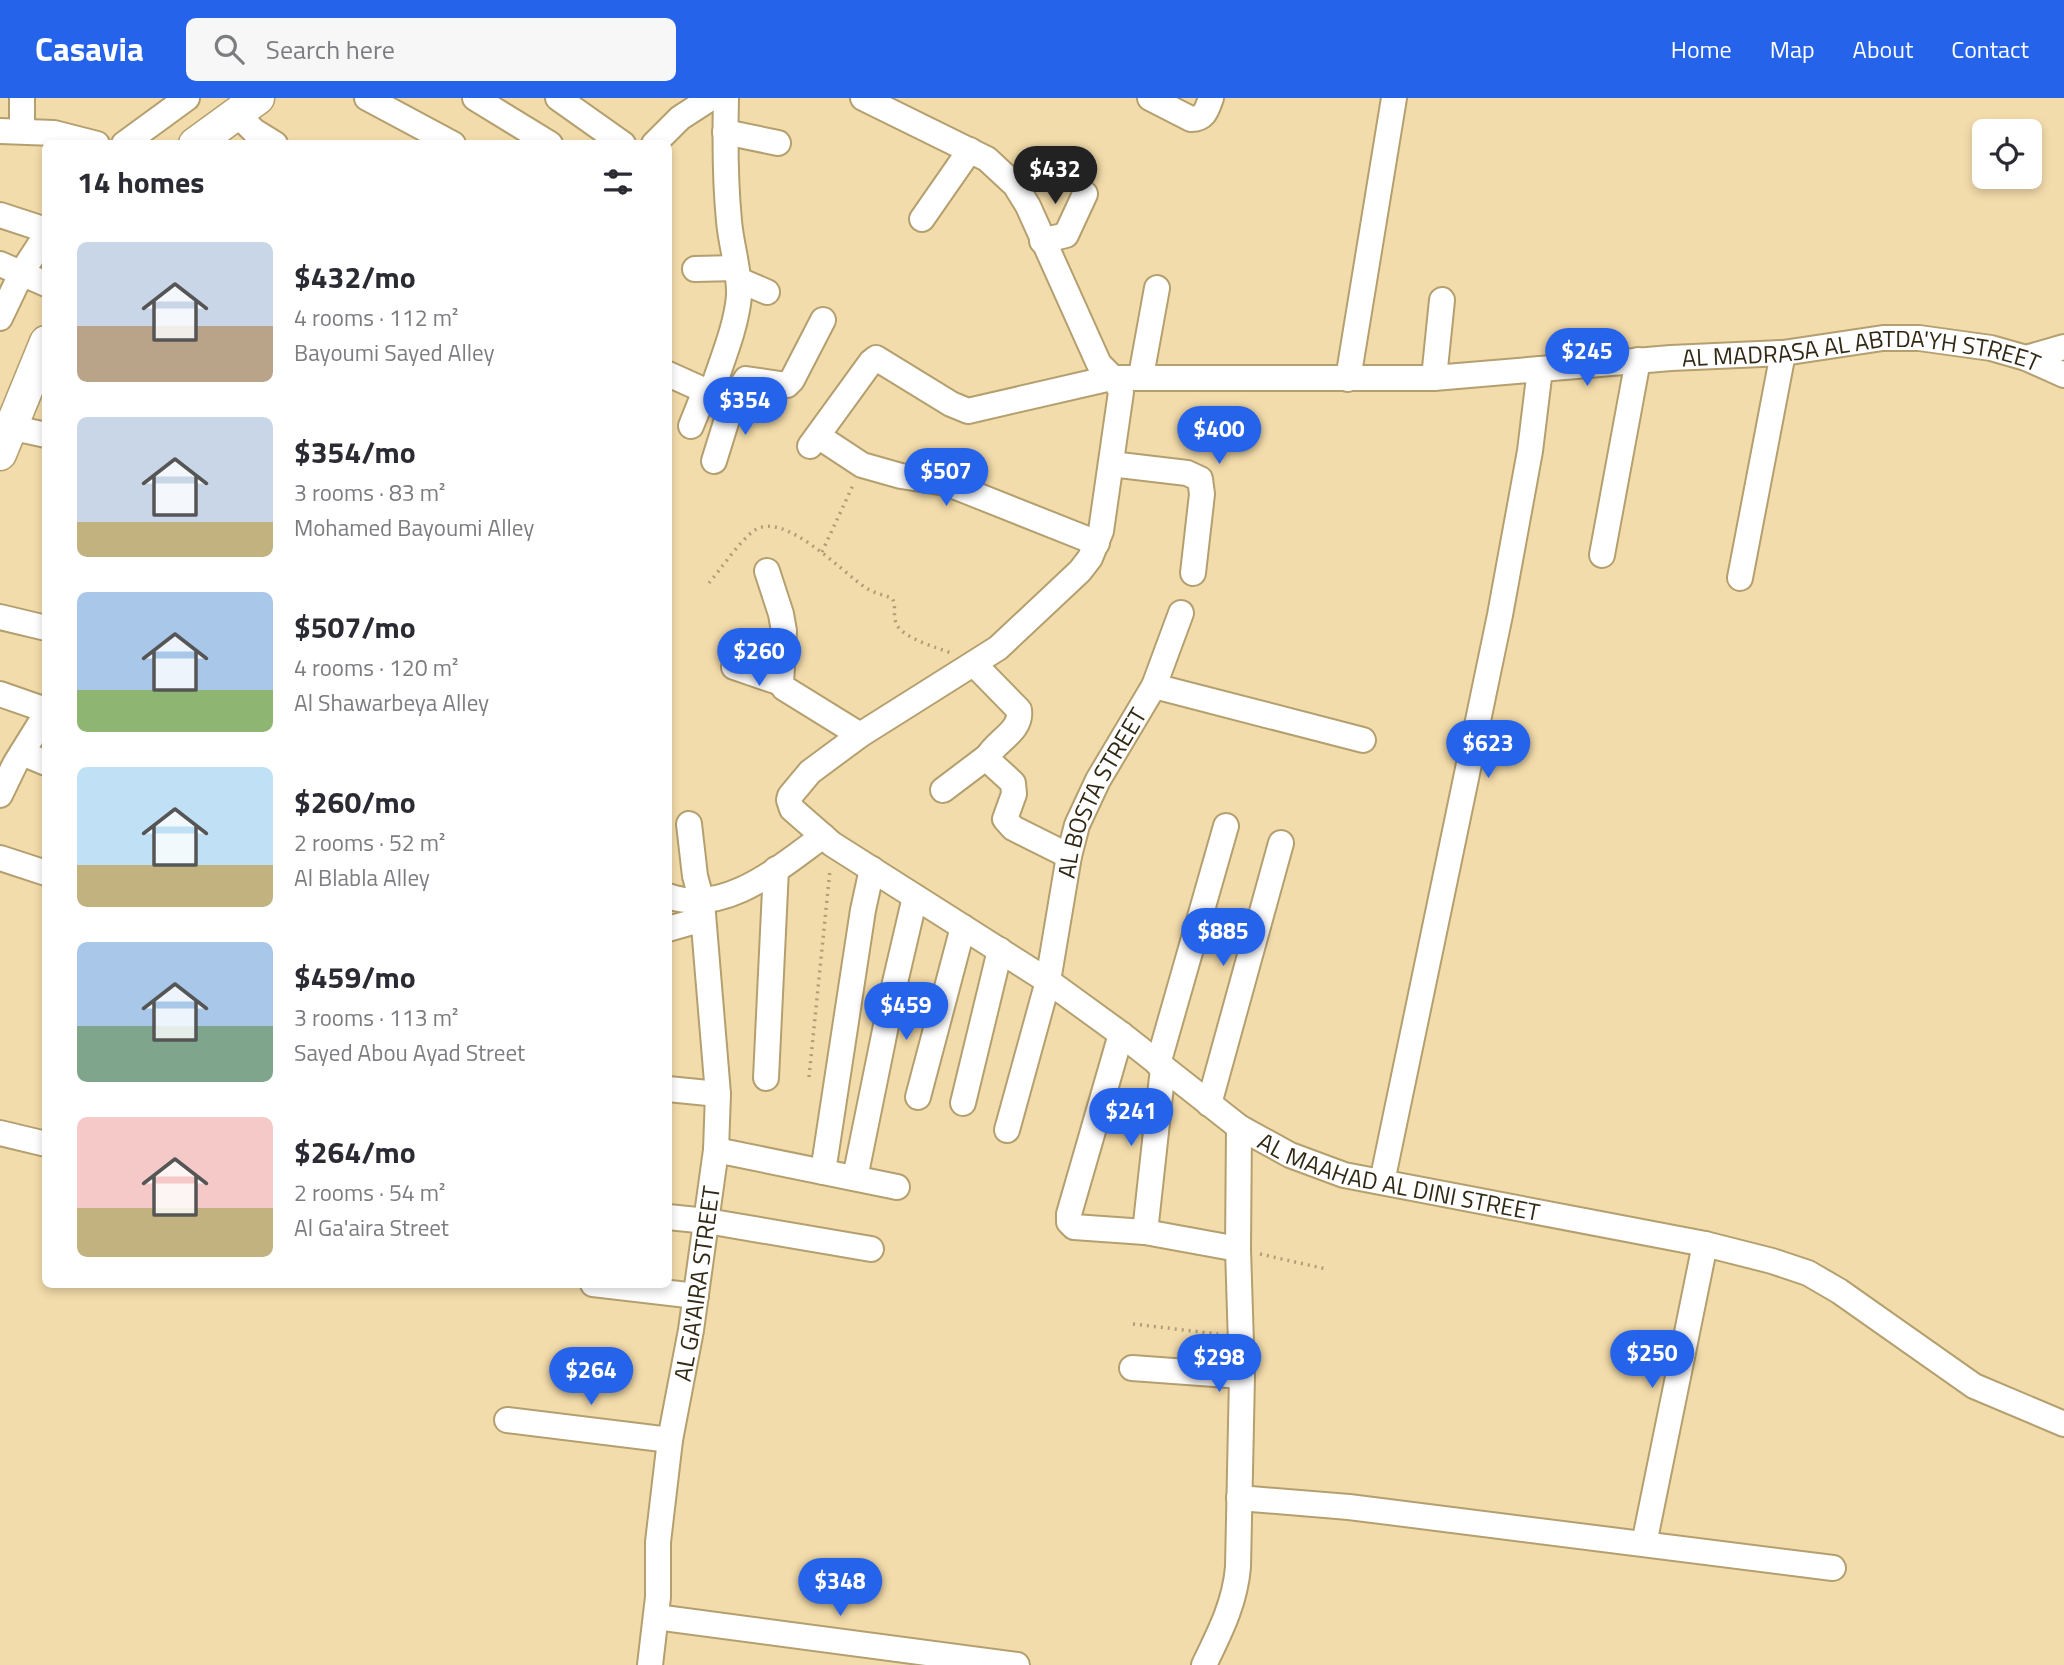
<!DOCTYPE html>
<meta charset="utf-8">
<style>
:root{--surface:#fff;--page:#f7f7f7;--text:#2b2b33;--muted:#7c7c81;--accent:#2563eb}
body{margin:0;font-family:"Titillium Web",sans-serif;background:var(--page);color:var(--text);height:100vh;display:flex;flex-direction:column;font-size:26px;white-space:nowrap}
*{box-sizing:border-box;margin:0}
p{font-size:23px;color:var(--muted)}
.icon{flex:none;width:38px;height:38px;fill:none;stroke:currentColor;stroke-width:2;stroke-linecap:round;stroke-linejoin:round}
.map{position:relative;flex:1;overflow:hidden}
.side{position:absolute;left:42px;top:42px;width:630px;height:1148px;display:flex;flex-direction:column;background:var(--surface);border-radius:10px;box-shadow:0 4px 10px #0003}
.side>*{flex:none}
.tools{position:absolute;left:1972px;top:21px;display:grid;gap:14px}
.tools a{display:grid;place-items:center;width:70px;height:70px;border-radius:10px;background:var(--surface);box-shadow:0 4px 10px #0003;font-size:35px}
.price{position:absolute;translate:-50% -60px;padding:0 16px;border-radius:24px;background:var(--accent);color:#fff;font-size:23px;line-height:46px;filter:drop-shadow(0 2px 4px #0008)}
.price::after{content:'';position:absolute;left:50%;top:42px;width:21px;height:16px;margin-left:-10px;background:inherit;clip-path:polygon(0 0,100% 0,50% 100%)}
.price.active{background:#222;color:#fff}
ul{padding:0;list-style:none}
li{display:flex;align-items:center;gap:21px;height:175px;padding:0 35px}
li span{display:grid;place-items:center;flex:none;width:196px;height:140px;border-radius:10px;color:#555}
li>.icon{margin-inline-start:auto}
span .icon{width:84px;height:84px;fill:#fffc;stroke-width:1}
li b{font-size:30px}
h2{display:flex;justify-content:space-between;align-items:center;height:84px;padding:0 35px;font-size:30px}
header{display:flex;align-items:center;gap:42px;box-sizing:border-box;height:98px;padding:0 35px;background:var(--accent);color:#fff}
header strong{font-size:33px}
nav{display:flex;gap:38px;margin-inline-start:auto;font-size:24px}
.search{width:490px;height:63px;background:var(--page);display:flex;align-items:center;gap:18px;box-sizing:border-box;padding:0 24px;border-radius:10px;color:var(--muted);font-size:26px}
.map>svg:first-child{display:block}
</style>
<header>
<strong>Casavia</strong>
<div class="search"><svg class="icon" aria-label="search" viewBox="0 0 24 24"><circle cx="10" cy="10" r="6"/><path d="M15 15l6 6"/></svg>Search here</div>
<nav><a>Home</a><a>Map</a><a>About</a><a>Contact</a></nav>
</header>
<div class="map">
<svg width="2064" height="1567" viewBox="0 0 2064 1567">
<rect width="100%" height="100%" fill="#f3dcab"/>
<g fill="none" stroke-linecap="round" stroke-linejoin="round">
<defs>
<g id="minor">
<path d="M 367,0 L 453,46"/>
<path d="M 475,0 L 550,46"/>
<path d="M 558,0 L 623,46"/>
<path id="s1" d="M 863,0 L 987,61 L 1015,87 L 1028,108 L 1099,266 L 1116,283 L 1121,294 L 1101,433 L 1090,460 L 1080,473 L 998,550 L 860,637 L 810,674 L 790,698 L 789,702 L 792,711 L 832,746 L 1048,883 L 1121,936 L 1239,1029 L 1290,1057 L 1344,1077 L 1705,1146 L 1772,1163 L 1808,1175 L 1839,1193 L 1974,1288 L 2064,1326"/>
<path d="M 1150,0 L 1191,21 C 1205,21 1207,11 1211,0"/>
<path d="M 236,15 L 254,33 L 275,46"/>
<path d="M 0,33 L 54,35 L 97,46"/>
<path d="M 22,33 L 22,0"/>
<path d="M 725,34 L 778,45"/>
<path d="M 124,46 L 187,0"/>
<path d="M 654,46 L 680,20 L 711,0"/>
<path d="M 0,117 L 46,132"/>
<path d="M 922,121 L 970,52"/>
<path d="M 1042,143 L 1066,137 L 1085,96"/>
<path d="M 0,166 L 46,186"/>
<path d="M 695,171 L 736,170"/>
<path d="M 739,182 L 767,194"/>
<path d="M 0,220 L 22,174 L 46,137"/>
<path d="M 2026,260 L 2064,249"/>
<path d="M 668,276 L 728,303 L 733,302 L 746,281 L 787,287 L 792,282 L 823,222"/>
<path d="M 1141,278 L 1157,190"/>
<path d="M 1434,280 L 1442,202"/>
<path d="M 1348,281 L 1394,0"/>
<path d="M 711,296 C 721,264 736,231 739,198 C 740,173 731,148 729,123 C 725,82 725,41 726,0"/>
<path d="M 0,327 L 46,337"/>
<path d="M 691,328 L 705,293"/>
<path d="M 818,338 L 862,367 L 901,378 L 946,385 L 1097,445"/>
<path id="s2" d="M 810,348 L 871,264 L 876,260 L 951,306 L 968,313 L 1111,280 L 1434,280 L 1671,260 L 1783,255 L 1883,240 L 1919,240 L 1991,250 L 2026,260 L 2064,277"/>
<path d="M 714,363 L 733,302"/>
<path d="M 1111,366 L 1187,375 L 1200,381 L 1202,396 L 1193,475"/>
<path d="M 1602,457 L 1638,262"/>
<path d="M 767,473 L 781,516 L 784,533 L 781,585 L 784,590 L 860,637"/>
<path d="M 1740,480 L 1783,255"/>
<path d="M 0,519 L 46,530"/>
<path d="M 974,566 L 1019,612 C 1022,633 997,642 988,658 L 989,663 L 1013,685 L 1014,696 L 1005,721 L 1013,730 L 1069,758"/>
<path d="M 734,569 L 781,585"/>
<path d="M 1154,588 L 1363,642"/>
<path d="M 0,596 L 46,612"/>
<path d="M 22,655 L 46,665"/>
<path d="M 943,692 L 988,658"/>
<path d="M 0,697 L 15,666 L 46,616"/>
<path d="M 0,760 L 46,775"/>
<path d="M 668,798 C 725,818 780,769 823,738"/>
<path d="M 668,831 L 703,821"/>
<path d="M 1121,936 L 1069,1116 L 1069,1124 L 1074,1129 L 1145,1134 L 1238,1151"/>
<path d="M 1158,966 L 1226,728"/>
<path d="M 766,980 L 776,771"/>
<path d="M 668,991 L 718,996"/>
<path d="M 918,999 L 963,829"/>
<path d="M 963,1005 L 1000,852"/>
<path d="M 1209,1006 L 1281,745"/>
<path id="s3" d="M 1007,1032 L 1048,883 L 1069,758 L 1077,727 L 1098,682 L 1154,588 L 1181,515"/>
<path d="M 0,1035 L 46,1046"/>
<path d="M 716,1052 L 897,1089"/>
<path d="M 823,1074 L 863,812 L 872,771"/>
<path d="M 855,1080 L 893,893 L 915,799"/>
<path d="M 1382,1084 L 1500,517 L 1530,353 L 1540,271"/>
<path d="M 668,1119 L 707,1123 L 871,1151"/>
<path d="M 1145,1134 L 1163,970"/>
<path d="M 593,1186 L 696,1198"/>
<path d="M 1132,1270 L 1242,1278"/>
<path d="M 507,1322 L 670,1342"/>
<path d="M 1239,1400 L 1349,1409 L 1833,1470"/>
<path d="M 1644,1446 L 1705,1146"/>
<path d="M 656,1519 L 1017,1567"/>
<path id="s4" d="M 650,1567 L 658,1499 L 658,1444 L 670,1342 L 691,1232 L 716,1052 L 718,996 L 702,804 L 695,778 L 689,726"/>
<path d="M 1204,1567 C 1220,1534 1235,1505 1238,1469 L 1242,1278 L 1238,1151 L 1239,1029"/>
</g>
<path id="major" d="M 195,46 L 258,0
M 0,356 L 46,244"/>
</defs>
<use href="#minor" stroke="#b49f6f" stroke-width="28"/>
<use href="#major" stroke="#b49f6f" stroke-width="35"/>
<path stroke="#b09e77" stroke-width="3.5" stroke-dasharray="2 5" stroke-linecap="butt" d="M 822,454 L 854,385
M 709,485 C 720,472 742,440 755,432 C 785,413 842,474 866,490 C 874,495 883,497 892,500 C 897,508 892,518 897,527 C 903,540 938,550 951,555
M 809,979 L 830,772
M 1260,1156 L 1326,1171
M 1133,1226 L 1218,1236"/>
<use href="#minor" stroke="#fff" stroke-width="24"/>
<use href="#major" stroke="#fff" stroke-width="32"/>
</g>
<g text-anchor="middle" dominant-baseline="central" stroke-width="7" stroke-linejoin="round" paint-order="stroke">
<g font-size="24" fill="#322915" stroke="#fceac2">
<text stroke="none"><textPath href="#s2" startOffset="1116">AL MADRASA AL ABTDA'YH STREET</textPath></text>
<text stroke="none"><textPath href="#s3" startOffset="352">AL BOSTA STREET</textPath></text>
<text stroke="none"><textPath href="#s1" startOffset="1698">AL MAAHAD AL DINI STREET</textPath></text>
<text stroke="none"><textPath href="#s4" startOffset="385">AL GA'AIRA STREET</textPath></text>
</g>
</g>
</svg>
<div class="tools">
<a><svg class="icon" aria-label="locate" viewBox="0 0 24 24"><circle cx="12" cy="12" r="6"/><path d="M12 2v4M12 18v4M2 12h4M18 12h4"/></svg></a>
</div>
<b class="price active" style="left:1055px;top:108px">$432</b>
<b class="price" style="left:1587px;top:290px">$245</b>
<b class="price" style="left:745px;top:339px">$354</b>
<b class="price" style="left:1219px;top:368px">$400</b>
<b class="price" style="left:946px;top:410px">$507</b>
<b class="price" style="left:759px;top:590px">$260</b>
<b class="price" style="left:1488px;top:682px">$623</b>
<b class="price" style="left:1223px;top:870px">$885</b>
<b class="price" style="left:906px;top:944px">$459</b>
<b class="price" style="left:1131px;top:1050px">$241</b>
<b class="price" style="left:1652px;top:1292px">$250</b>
<b class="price" style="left:1219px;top:1296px">$298</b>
<b class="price" style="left:591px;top:1309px">$264</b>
<b class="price" style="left:840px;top:1520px">$348</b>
<section class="side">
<h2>14 homes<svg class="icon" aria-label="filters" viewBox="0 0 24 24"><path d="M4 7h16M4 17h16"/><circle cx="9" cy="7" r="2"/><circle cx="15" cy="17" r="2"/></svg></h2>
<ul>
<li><span style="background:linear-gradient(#c9d6e8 60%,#b9a48a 0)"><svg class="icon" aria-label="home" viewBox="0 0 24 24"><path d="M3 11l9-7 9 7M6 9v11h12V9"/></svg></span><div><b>$432/mo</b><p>4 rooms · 112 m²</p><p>Bayoumi Sayed Alley</p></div></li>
<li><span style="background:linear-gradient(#c9d6e8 75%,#c2b280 0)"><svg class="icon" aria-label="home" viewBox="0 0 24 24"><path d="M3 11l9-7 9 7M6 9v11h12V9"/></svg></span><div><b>$354/mo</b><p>3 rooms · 83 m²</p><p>Mohamed Bayoumi Alley</p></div></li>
<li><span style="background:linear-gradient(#a9c7e8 70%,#8fb573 0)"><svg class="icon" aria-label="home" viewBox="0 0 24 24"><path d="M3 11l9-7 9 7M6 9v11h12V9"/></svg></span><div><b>$507/mo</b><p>4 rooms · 120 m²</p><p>Al Shawarbeya Alley</p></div></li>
<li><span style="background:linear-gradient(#bfe0f5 70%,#c2b280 0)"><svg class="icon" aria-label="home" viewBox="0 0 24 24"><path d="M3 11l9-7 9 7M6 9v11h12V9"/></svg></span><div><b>$260/mo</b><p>2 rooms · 52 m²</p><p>Al Blabla Alley</p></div></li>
<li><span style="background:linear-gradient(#a9c7e8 60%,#7fa58c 0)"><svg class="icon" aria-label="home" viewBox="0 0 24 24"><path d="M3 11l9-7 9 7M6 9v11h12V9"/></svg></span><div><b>$459/mo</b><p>3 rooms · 113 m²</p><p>Sayed Abou Ayad Street</p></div></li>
<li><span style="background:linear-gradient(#f6c9c9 65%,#c2b280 0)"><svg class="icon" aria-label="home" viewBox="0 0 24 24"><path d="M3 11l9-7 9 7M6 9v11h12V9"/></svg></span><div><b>$264/mo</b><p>2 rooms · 54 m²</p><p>Al Ga'aira Street</p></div></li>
</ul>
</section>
</div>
